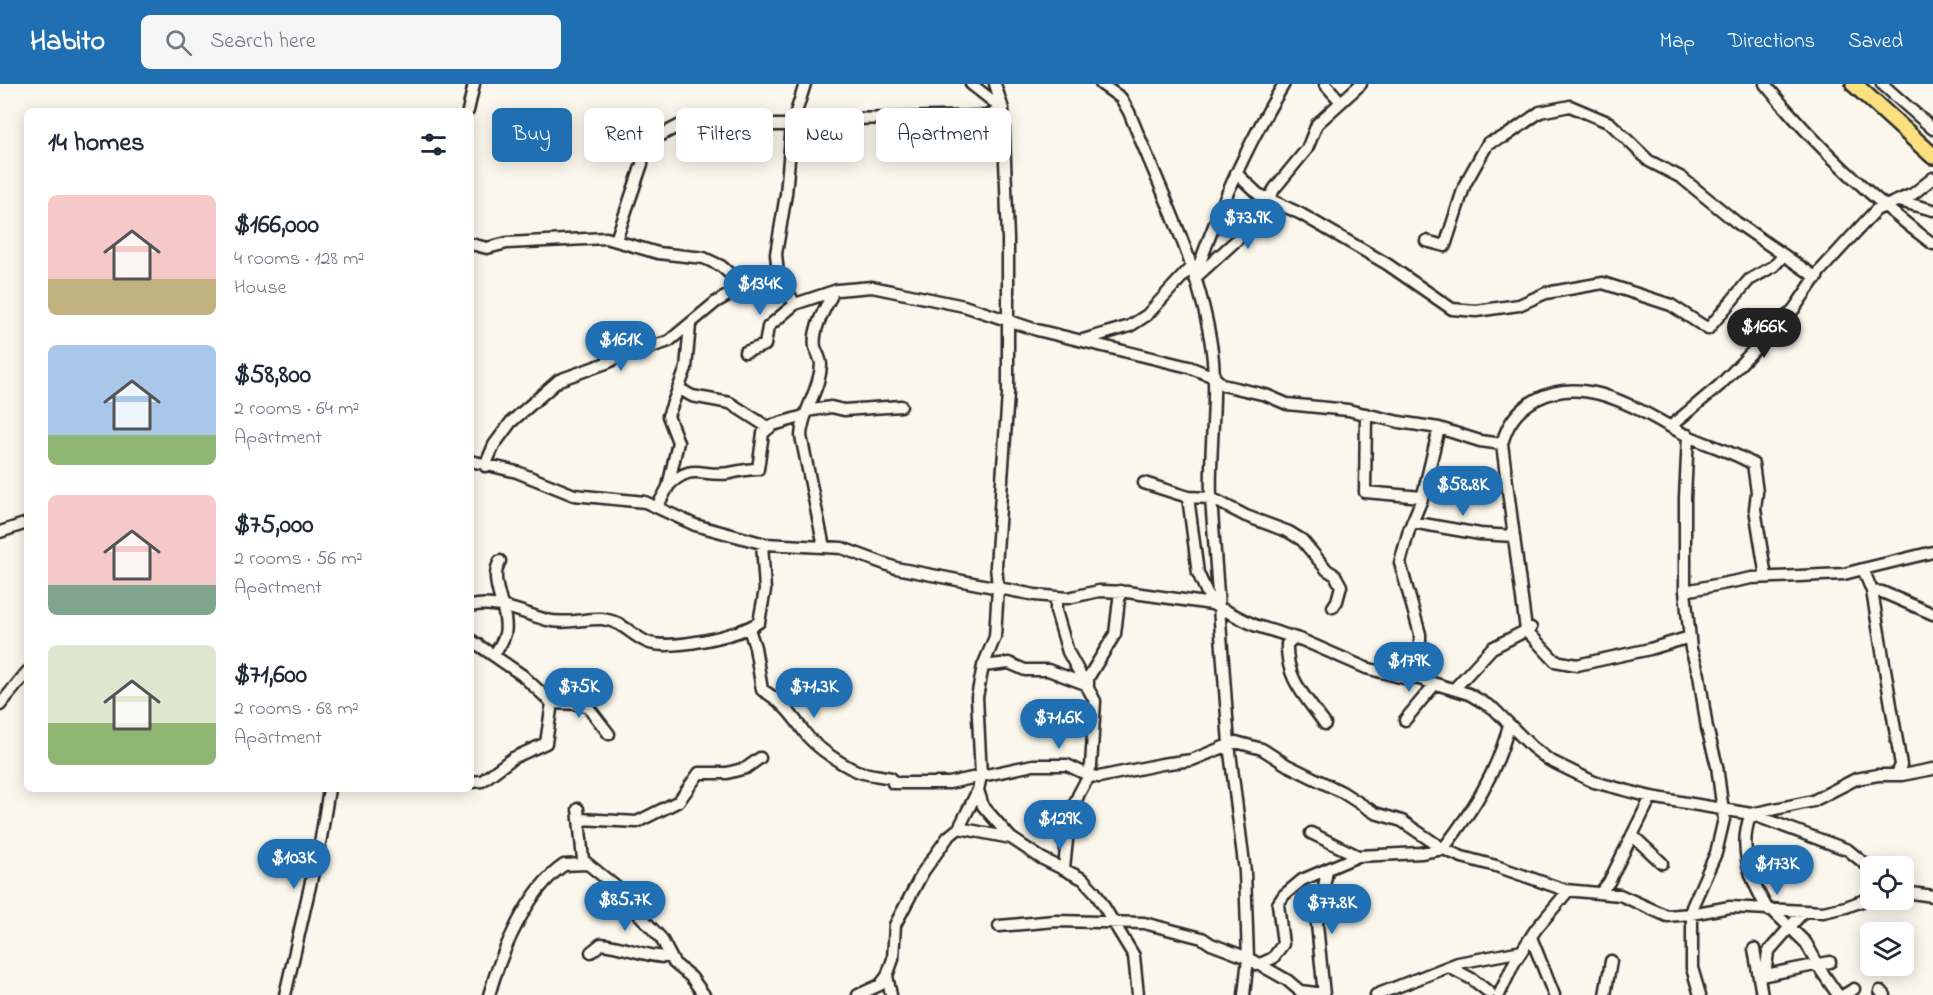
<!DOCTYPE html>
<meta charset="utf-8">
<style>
:root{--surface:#fff;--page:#f6f6f7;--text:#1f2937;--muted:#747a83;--accent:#1f6fb2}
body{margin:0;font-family:"Indie Flower",sans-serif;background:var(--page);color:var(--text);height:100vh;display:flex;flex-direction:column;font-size:22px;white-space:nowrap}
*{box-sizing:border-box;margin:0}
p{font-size:20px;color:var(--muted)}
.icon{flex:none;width:33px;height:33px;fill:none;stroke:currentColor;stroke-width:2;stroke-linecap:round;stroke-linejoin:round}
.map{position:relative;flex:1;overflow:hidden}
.drawer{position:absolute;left:24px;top:24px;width:450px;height:684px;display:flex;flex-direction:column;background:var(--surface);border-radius:9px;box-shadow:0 3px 15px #0003}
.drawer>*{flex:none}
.guide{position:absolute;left:492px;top:24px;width:570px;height:54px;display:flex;gap:12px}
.buttons{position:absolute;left:1860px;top:772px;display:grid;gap:12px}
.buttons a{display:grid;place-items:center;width:54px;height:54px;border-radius:9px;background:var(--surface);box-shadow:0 3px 15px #0003;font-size:30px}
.price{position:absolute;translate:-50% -51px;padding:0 14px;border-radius:21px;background:var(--accent);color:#fff;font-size:20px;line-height:39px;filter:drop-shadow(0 2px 3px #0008)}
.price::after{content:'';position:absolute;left:50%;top:36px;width:18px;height:14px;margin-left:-9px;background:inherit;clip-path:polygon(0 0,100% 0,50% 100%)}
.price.active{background:#222;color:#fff}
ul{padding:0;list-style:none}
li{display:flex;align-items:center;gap:18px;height:150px;padding:0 24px}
li span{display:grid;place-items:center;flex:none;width:168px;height:120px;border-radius:9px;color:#555}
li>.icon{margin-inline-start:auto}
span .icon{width:72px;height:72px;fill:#fffc;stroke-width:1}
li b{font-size:26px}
h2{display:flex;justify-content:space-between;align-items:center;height:72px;padding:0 24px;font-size:26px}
.pill{padding:0 21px;border-radius:9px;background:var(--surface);box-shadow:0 3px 15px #0003;font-size:21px;line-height:54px}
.pill.active{background:var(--accent);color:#fff}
header{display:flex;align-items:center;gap:36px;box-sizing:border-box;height:84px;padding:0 30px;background:var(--accent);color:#fff}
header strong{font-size:28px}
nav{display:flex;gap:33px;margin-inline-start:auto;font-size:21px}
.search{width:420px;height:54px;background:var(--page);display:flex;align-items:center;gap:15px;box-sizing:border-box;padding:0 21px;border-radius:9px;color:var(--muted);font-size:22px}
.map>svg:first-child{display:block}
</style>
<header>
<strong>Habito</strong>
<div class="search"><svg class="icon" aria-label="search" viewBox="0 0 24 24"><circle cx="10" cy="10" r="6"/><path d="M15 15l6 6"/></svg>Search here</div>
<nav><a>Map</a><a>Directions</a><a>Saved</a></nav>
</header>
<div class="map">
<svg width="1933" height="911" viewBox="0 0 1933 911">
<rect width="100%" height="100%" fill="#fbf7ec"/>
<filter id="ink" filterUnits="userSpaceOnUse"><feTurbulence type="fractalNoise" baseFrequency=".0167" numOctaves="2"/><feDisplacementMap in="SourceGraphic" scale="12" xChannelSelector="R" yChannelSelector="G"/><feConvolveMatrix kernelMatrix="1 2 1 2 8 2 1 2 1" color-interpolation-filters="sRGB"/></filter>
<g filter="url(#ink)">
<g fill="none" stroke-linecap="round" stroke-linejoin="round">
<defs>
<path id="minor" d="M 1101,0 L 1121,14 L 1129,28 C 1160,105 1201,184 1212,267 C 1218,315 1209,365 1211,414 L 1229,660 L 1245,788 L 1248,874 L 1244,911
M 1325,0 L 1341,18
M 1765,0 C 1814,60 1871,114 1933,160
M 1882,0 L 1933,45
M 468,27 L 474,0
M 1236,89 L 1258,110 L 1301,130 L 1387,180 L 1452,225 L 1476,227 L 1519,221 L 1546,209 L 1603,199 L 1671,221 L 1708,245 L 1749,196 L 1774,182 L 1784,171
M 1899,117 L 1933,126
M 616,156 L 642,80 L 644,60 L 690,36 L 726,35 L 751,41 L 792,41 L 849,35 L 986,32 L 1003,25 L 995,0
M 1426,157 L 1445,162 L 1465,100 L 1488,59 L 1506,52 L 1540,28 L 1570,22 L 1610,39 L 1649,77 L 1682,94 L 1736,138 L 1817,194
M 471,160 L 487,164 L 507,159 L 606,154 L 658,169 L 704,174 L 721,182 L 729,189 L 746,195 L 778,191
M 1196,190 C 1219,124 1247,60 1284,0
M 1195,194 L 1252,142 L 1275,104 L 1307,65 L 1317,40 L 1361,0
M 795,220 L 778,191 L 776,170 L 786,110 L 792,41 L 805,0
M 1083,256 L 1130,242 L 1147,231 L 1191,183
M 745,268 L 765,261 L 768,243 L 795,220 L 837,206 L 872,203 L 964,222 L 1037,246 L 1189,283 L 1214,293 L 1223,301 L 1266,311 L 1287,320 L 1348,326 L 1399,338 L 1439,344 L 1480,357 L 1502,360
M 680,305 L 692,312 L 730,319 L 769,344
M 807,327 L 831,323 L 844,326 L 901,322
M 1366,330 L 1365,408 L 1422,413
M 1671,342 L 1720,301 L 1794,225 L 1820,187 L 1876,126 L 1913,110 L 1933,94
M 1688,351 L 1685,414 L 1685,507 L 1691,565 L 1699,591 L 1707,644 L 1717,682 L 1724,735 L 1716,769 L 1692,823 L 1692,884 L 1700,911
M 471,377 L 517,388 L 574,411 L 645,418 L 695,441 L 765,460 L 842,464 L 896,484 L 1035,511 L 1068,514 L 1099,507 L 1127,508 L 1212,520 L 1254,541 L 1302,556 L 1366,584 L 1404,594 L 1416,594 L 1469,610 L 1494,625 L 1532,663 L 1549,676 L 1594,698 L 1651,713 L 1751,730 L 1848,766 L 1870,784
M 485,382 L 494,361 L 511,338 L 559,296 L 609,278 L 624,269 L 643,266 L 669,257 L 716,218 L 755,196
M 1144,399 L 1188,413 L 1211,414 L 1246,432 L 1289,448 L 1302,456 L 1327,486 L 1335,491 L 1341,502 L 1337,517 L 1333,523
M 668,402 C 693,377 702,394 730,389 C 740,387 747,385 758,385 L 763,349 L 773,341 L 804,332
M 1188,413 L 1198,489 L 1212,520
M 657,423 L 668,403 L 678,358 L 668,332 L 686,284 L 690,241
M 1412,438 L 1480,450 L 1513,452
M 0,448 L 27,439
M 824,463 L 801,352 C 802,327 820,306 821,281 C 821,275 817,269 815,263 C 812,244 826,223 834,207
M 1863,485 L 1933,468
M 1685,507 L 1752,494 L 1844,490 L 1863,485 L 1872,507 L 1882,508 L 1933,530
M 1872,507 L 1901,681 L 1897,690
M 1056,513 L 1056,527 L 1068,568 L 1095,617 L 1091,682 L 1087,691
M 471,522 C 496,516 523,529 547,536 C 566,541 584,534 602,535 C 622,537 631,551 647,558 C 669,567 739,552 759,538 L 765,506 L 762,459
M 749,545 L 755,563 L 762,606 C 781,616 793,632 805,649 C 814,662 847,685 863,689 C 872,691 882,692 891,694 L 893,699 L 949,699 L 1033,681 L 1067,681 L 1090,692 L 1099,693 L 1162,680 L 1192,676 L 1236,658 L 1262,665 L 1287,681 L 1342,708 L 1375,729 L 1402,737 L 1443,765 L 1462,773 L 1496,782 L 1565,806 L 1620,811 L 1667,832 L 1691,830 L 1730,823 L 1823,828 L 1846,823 L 1870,814
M 1690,553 L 1650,565 L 1577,581 L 1555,577 L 1526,546 L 1502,360 C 1507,340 1519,324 1537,315 C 1588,289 1641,328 1686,351 C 1709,362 1732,367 1753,380 L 1757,408 L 1755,425 L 1766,493
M 1294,554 L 1287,560 C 1286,596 1306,613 1325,640
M 471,556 L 522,591 L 552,619 L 580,620 L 588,623 L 609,650
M 494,571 C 498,565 503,557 505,550 C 510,526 487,498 500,477
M 983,582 L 1009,579 L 1025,586 L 1048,586 L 1088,601 L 1088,594 L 1115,550 L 1120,507
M 1416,594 L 1420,577 L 1420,550 L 1400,479 L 1409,446 L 1422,415 L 1439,344
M 1455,604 L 1492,564 L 1531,544
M 0,621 L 27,588
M 1405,636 L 1435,600
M 471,698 L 482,697 L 513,674 L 546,659 L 552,619
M 978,706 L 983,722 L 1011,754 L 1041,774 L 1083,795 L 1095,808 L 1134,872 L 1138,911
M 578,725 L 583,776 L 626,811 L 632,823 L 661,854 L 674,879 L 691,893 L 704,911
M 580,735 L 637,738 L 679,717 L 699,689 L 727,689 L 746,684 L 760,674
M 959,744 L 1011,754
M 1311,749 L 1358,772
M 1632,751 L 1662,779
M 1064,785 C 1067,754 1069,717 1090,692
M 1601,808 L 1609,798 L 1651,713
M 1904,808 L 1933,812
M 1768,826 C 1751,797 1737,764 1751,730 L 1813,717 L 1856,695 L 1878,691 L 1902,691 L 1933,685
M 1772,826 L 1806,859 L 1822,888 L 1838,911
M 999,842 L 1055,837 L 1144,839 L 1202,854 L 1211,860 L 1248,874 L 1287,896 L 1300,907 L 1324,910
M 1531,853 L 1554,911
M 1754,865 L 1762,911
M 591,868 L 601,860 C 625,862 648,874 670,873
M 1258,881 L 1273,874 L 1283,860 L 1278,820 L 1284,811 L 1302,796 L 1358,772 L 1421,769 L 1443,765 C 1473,726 1497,689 1509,641
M 1449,883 L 1472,895 L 1490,909
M 1765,891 L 1768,868 L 1804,827
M 1761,892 L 1830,878
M 1880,907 L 1885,911
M 285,911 L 321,754 L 329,705
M 489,911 C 501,869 527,806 564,781 L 586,780
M 858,911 L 880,901 L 887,892
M 891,911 L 887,892 L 893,875 L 895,841 L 923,788 L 948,753 L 959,744 L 978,706 L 981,692 L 977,613 L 983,582 L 995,553 L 998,503 L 996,482 L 1008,310 L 1008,155 L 1003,25 L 971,0
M 1324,911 L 1317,840 L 1327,787
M 1376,911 L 1458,879 L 1522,867
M 1499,911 L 1514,879 L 1536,845 L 1568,807
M 1605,911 L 1611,877
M 1844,911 L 1854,905"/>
<path id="highway" d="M 1854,0 L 1933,72"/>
</defs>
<use href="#minor" stroke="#2b2b2b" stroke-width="15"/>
<use href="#highway" stroke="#2b2b2b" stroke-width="20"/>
<use href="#minor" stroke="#fbf7ec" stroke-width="10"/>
<use href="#highway" stroke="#fce080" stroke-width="15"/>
</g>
</g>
</svg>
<div class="buttons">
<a><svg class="icon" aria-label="locate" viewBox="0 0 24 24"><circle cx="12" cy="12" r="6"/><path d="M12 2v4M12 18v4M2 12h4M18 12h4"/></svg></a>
<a><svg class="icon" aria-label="layers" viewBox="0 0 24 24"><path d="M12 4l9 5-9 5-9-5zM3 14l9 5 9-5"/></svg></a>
</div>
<b class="price" style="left:1248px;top:166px">$73.9K</b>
<b class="price" style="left:760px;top:232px">$134K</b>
<b class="price active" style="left:1764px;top:275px">$166K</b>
<b class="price" style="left:621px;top:288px">$161K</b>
<b class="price" style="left:1463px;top:433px">$58.8K</b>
<b class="price" style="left:1409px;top:609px">$179K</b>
<b class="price" style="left:579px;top:635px">$75K</b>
<b class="price" style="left:814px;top:635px">$71.3K</b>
<b class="price" style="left:1059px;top:666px">$71.6K</b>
<b class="price" style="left:1060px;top:767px">$129K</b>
<b class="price" style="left:294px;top:806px">$103K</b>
<b class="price" style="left:1777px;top:812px">$173K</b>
<b class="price" style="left:625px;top:848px">$85.7K</b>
<b class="price" style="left:1332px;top:851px">$77.8K</b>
<div class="guide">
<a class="pill active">Buy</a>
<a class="pill">Rent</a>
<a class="pill">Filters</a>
<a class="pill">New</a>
<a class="pill">Apartment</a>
</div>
<section class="drawer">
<h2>14 homes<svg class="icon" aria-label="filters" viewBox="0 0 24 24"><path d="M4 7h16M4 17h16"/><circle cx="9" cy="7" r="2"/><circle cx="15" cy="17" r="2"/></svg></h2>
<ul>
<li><span style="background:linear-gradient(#f6c9c9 70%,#c2b280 0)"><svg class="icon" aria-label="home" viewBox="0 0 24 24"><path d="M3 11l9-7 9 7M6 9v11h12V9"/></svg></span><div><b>$166,000</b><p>4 rooms · 128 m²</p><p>House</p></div></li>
<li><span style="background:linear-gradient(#a9c7e8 75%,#8fb573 0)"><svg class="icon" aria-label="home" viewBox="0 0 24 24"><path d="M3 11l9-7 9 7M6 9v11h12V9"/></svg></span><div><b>$58,800</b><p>2 rooms · 64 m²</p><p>Apartment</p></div></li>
<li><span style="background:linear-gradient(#f6c9c9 75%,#7fa58c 0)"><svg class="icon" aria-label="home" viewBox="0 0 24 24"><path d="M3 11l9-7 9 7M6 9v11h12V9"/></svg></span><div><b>$75,000</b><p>2 rooms · 56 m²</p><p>Apartment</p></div></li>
<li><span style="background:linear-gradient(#dfe7d0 65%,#8fb573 0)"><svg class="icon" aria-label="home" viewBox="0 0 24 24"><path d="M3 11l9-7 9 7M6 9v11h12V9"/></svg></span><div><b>$71,600</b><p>2 rooms · 68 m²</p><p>Apartment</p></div></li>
</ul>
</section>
</div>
